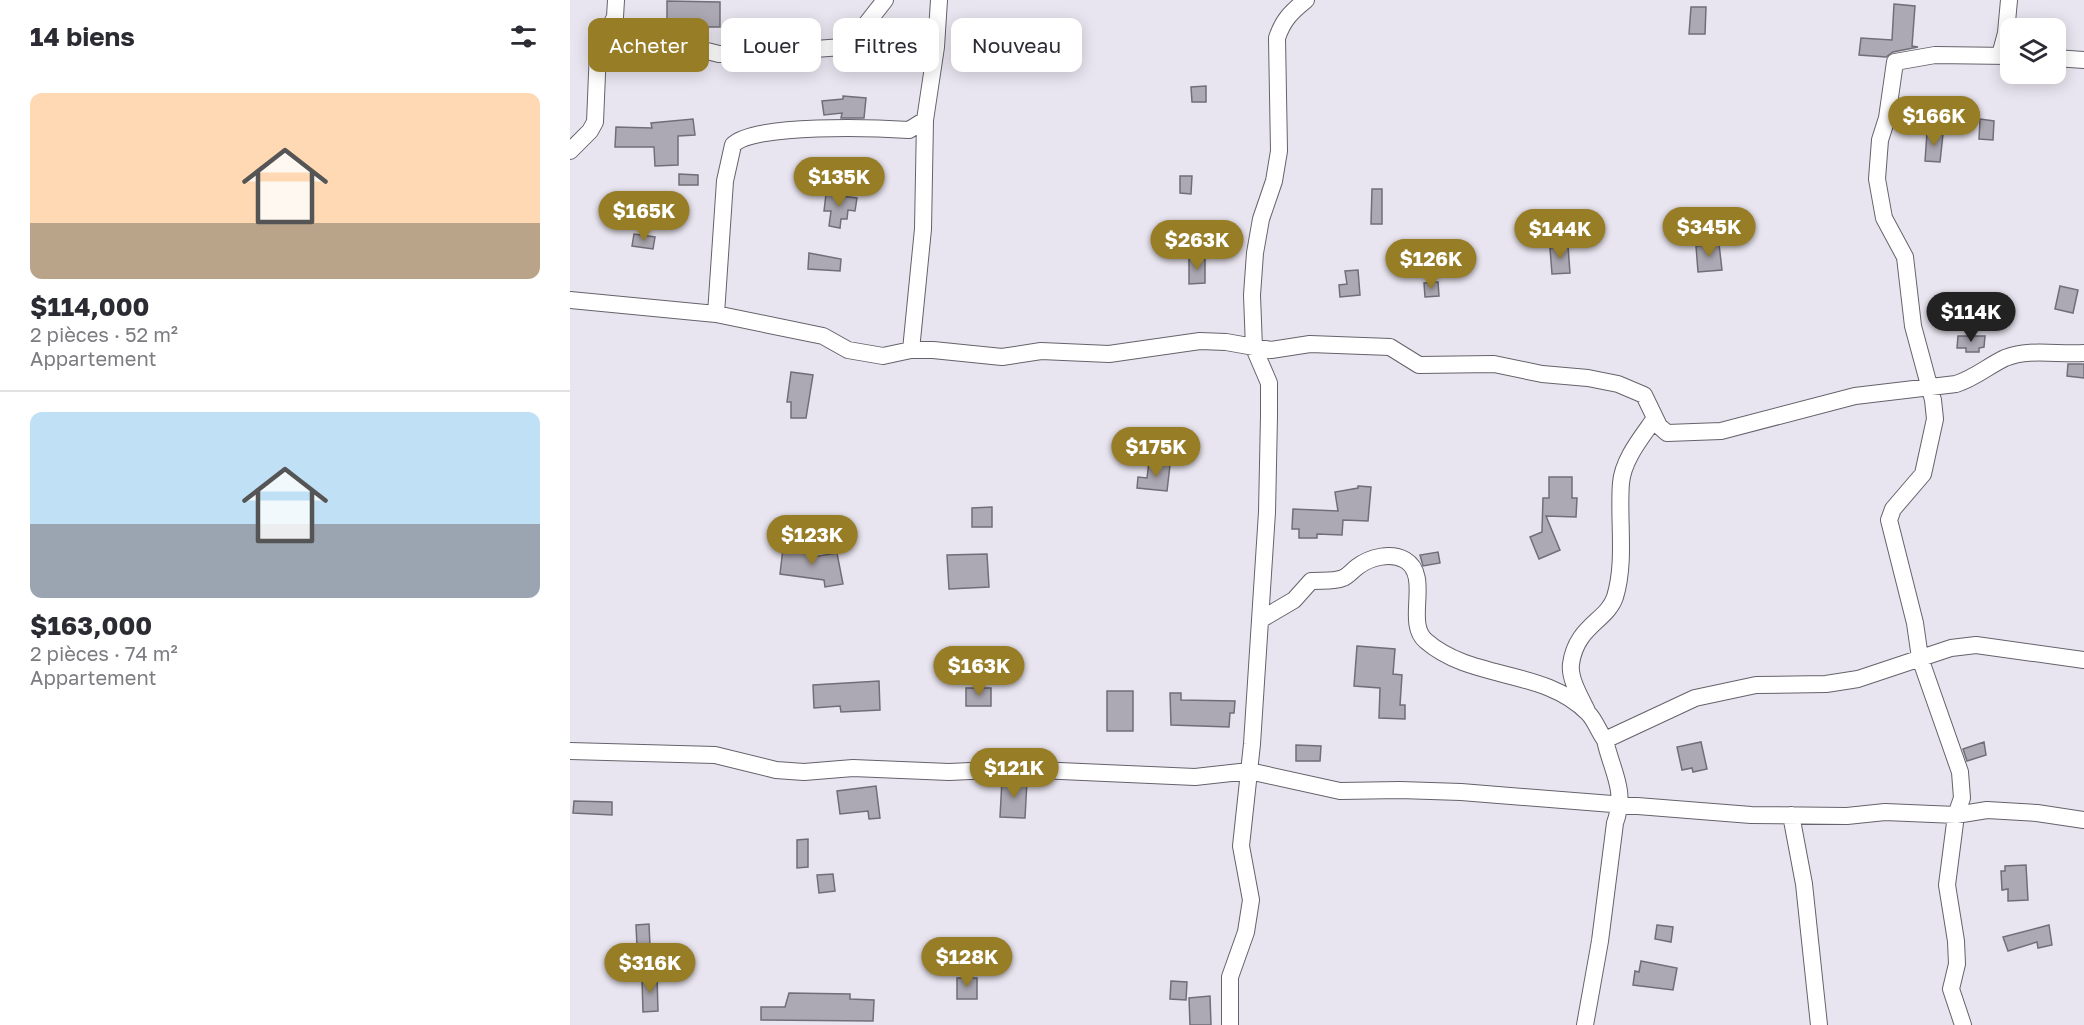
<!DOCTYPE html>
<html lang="fr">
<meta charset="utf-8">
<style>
:root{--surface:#fff;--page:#f7f7f7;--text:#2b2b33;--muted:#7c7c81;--line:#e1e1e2;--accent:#977d26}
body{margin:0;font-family:"Golos Text",sans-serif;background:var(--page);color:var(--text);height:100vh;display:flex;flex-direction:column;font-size:22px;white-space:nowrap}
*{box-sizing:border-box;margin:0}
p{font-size:20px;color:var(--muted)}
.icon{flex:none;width:33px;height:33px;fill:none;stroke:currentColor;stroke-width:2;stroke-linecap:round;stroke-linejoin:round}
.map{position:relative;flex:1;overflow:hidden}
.drawer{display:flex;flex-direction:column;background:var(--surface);width:570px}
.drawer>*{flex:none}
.banner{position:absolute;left:18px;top:18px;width:570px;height:54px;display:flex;gap:12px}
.fabs{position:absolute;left:1430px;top:18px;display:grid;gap:12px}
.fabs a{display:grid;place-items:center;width:66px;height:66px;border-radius:12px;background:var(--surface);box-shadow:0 3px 15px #0003;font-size:30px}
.price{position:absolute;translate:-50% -51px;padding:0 14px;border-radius:21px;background:var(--accent);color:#fff;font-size:20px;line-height:39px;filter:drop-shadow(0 2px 3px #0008)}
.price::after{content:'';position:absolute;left:50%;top:36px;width:18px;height:14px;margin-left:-9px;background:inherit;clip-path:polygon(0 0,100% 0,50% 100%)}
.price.active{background:#222;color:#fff}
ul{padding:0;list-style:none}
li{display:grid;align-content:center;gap:12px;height:318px;padding:0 30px}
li+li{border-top:2px solid var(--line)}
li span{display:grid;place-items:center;height:186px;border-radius:12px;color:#555}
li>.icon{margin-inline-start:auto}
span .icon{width:108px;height:108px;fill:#fffc;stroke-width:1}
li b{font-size:26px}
h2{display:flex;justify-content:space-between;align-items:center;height:72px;padding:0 30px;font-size:26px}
.pill{padding:0 21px;border-radius:12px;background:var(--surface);box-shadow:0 3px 15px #0003;font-size:21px;line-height:54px}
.pill.active{background:var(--accent);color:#fff}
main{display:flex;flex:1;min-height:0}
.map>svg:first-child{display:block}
</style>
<main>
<section class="drawer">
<h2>14 biens<svg class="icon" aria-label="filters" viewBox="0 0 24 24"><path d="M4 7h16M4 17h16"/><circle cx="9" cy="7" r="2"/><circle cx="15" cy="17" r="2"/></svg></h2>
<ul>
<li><span style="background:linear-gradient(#ffd9b3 70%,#b9a48a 0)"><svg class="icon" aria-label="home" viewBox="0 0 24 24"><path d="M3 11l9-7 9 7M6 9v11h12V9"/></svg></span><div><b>$114,000</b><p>2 pièces · 52 m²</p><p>Appartement</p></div></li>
<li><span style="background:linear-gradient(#bfe0f5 60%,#9aa5b1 0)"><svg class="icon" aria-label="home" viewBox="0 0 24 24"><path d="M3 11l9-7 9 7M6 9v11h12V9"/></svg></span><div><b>$163,000</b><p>2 pièces · 74 m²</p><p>Appartement</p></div></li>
</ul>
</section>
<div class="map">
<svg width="1514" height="1025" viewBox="0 0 1514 1025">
<rect width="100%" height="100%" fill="#e9e5f0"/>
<path fill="#ada9b4" stroke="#716e77" stroke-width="1.5" d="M 97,1 L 150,2 L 150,27 L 138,27 L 138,35 L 116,35 L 116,26 L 97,26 Z
M 1324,4 L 1345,6 L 1342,46 L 1348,47 L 1323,52 L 1316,57 L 1289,55 L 1291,38 L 1322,40 Z
M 1121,7 L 1136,7 L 1135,34 L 1119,34 Z
M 636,86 L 636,102 L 622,102 L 621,87 Z
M 273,96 L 296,98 L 294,118 L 271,118 L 272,113 L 254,115 L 252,101 L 273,99 Z
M 123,119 L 125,135 L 108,136 L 108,165 L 85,166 L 84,147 L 45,147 L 46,127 L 82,128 L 81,123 Z
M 1410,119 L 1424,121 L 1423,140 L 1409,139 Z
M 1357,133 L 1373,134 L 1370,162 L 1355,161 Z
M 109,174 L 128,175 L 128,185 L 109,185 Z
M 610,176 L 622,176 L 621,194 L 610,193 Z
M 802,189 L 812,189 L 812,224 L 801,224 Z
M 256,194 L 287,198 L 285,211 L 278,210 L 277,219 L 271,219 L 270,228 L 259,226 L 261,211 L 254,211 Z
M 965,211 L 978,212 L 977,226 L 963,225 Z
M 64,234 L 85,237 L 83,249 L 62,246 Z
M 1149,244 L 1152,270 L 1128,272 L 1126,246 Z
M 998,246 L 1000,273 L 982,274 L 980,248 Z
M 239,253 L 271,259 L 270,271 L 238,269 Z
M 619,259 L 635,259 L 635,283 L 619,284 Z
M 788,270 L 790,295 L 770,297 L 769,285 L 777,284 L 775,271 Z
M 868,282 L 869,296 L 855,297 L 854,283 Z
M 1490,286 L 1508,290 L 1503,313 L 1485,309 Z
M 1388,336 L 1415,336 L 1414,347 L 1409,348 L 1409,352 L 1396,352 L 1396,348 L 1387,348 Z
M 1498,364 L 1514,364 L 1514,378 L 1497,376 Z
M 221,372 L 243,375 L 236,418 L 221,418 L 221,402 L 217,402 Z
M 579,462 L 600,465 L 597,491 L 567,488 L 568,477 L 577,478 Z
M 979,477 L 1002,477 L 1002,498 L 1007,498 L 1006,517 L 976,516 L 990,550 L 969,559 L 960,537 L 972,532 L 973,498 L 979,498 Z
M 788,486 L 801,487 L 798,521 L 773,520 L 772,535 L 747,534 L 747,538 L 729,538 L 729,529 L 722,529 L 723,509 L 768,511 L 765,492 L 788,488 Z
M 422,507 L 422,527 L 402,527 L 402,508 Z
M 213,548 L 243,552 L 242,557 L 267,553 L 273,584 L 255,587 L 254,580 L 210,574 Z
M 868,552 L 870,563 L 853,566 L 850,555 Z
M 417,554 L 419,587 L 379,589 L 377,555 Z
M 787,646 L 825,649 L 823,674 L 832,675 L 830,705 L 835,705 L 835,719 L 809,718 L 810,688 L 784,686 Z
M 309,681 L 310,710 L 271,712 L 270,706 L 244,708 L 243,685 Z
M 396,688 L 421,688 L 421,706 L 396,706 Z
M 537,691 L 563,691 L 563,731 L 537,731 Z
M 600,693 L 611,693 L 611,700 L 665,701 L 664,713 L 660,713 L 659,727 L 601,725 Z
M 1131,742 L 1137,769 L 1123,772 L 1122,768 L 1112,770 L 1107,747 Z
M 1414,742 L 1416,755 L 1397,761 L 1393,749 Z
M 726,745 L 751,746 L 750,761 L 726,761 Z
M 432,780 L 457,781 L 455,818 L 430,817 Z
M 306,786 L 310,818 L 299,819 L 298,811 L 270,814 L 267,791 Z
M 4,801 L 42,802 L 42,815 L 3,813 Z
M 238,839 L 238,867 L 227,868 L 227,840 Z
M 1456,865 L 1458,900 L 1438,901 L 1438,889 L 1432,890 L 1431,871 L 1435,871 L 1435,866 Z
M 263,874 L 265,891 L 249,893 L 247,875 Z
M 79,924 L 80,946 L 67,947 L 66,925 Z
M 1087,925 L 1103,927 L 1101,942 L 1085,939 Z
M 1479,925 L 1482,945 L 1468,948 L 1467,942 L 1438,951 L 1433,937 Z
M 1071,961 L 1107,968 L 1103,990 L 1063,985 L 1065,971 L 1069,972 Z
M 87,977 L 88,1011 L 73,1012 L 72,978 Z
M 387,978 L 407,978 L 407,999 L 387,999 Z
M 601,981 L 617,982 L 616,1000 L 600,999 Z
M 219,993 L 280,994 L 280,999 L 304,1000 L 303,1021 L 191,1020 L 191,1007 L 215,1007 Z
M 640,996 L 641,1025 L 620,1025 L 619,998 Z"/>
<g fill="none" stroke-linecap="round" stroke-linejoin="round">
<defs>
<path id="street" d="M 28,50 L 95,48 L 125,48 L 149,54 L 178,54 L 272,47 L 286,37 L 315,0
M 1430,55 L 1436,33 L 1439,0
M 1485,58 L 1514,60
M 0,151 L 20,131 L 25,122 L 28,50 L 45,17 L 46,0
M 0,300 L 146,314 L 253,336 L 278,350 L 313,356 L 341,350 L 363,350 L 432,357 L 471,351 L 539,354 L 630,341 L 656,342 L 701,350 L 740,344 L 820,347 L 849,365 L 924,364 L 972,374 L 1018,378 L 1048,384 L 1074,395 L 1089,426 L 1097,433 L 1151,431 L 1285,396 L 1386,384 C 1405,378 1418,366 1435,358 C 1459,348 1489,355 1514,353
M 146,314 L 155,181 L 163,145 C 183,123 308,128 339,130 L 355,120 L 366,47 L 369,0
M 341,350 L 353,229 L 355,120
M 690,620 L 724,600 L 741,581 C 751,580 764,582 773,578 C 778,576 783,570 787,567 C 800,557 821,552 835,560 C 862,576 834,623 856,641 C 902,681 974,668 1018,713 C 1025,720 1029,732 1035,740
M 1017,711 C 1011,698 999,679 1001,664 C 1006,626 1037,621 1045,597 C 1056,561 1048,519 1051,483 C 1053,459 1072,437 1085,418
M 0,751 L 145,755 L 206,770 L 234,772 L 283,768 L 379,772 L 444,769 L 625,777 L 679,771 L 770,791 L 830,790 L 891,792 L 1181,815 L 1277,816 L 1315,812 L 1386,815 L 1417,810 L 1467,813 L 1514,820
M 1221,815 L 1234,884 L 1249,1025
M 660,1025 L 660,977 L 676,932 L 681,900 L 671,846 L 682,744 L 697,512 L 699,416 L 699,383 L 684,348 L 682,295 L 685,253 L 691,219 L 704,181 L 709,151 L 707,38 C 713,20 721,12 736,0
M 1015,1025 L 1030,941 L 1045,823 C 1057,790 1042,772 1035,740 L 1125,698 L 1186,685 L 1256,684 L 1288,679 L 1381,648 L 1406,645 L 1514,660
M 1393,1025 L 1381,989 L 1387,964 L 1386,941 L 1377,885 L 1386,815 L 1392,798 L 1390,772 L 1350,658 L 1345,623 L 1319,520 L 1323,509 L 1353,474 L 1365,419 L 1363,400 L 1343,326 L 1335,257 L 1314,218 L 1307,179 L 1310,140 L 1317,118 L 1325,62 L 1365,55 L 1440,56"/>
</defs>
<use href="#street" stroke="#65626b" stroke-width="18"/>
<use href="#street" stroke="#fff" stroke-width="16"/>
</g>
</svg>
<div class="fabs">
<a><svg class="icon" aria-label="layers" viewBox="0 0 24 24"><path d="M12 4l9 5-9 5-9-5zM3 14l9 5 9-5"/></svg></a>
</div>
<b class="price" style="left:1364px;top:147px">$166K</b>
<b class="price" style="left:269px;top:208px">$135K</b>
<b class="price" style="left:74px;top:242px">$165K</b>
<b class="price" style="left:1139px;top:258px">$345K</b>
<b class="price" style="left:990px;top:260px">$144K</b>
<b class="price" style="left:627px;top:271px">$263K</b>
<b class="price" style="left:861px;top:290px">$126K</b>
<b class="price active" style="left:1401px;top:343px">$114K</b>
<b class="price" style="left:586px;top:478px">$175K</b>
<b class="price" style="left:242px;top:566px">$123K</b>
<b class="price" style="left:409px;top:697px">$163K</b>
<b class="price" style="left:444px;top:799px">$121K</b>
<b class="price" style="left:397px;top:988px">$128K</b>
<b class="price" style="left:80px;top:994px">$316K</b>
<div class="banner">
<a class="pill active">Acheter</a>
<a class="pill">Louer</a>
<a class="pill">Filtres</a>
<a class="pill">Nouveau</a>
</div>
</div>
</main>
